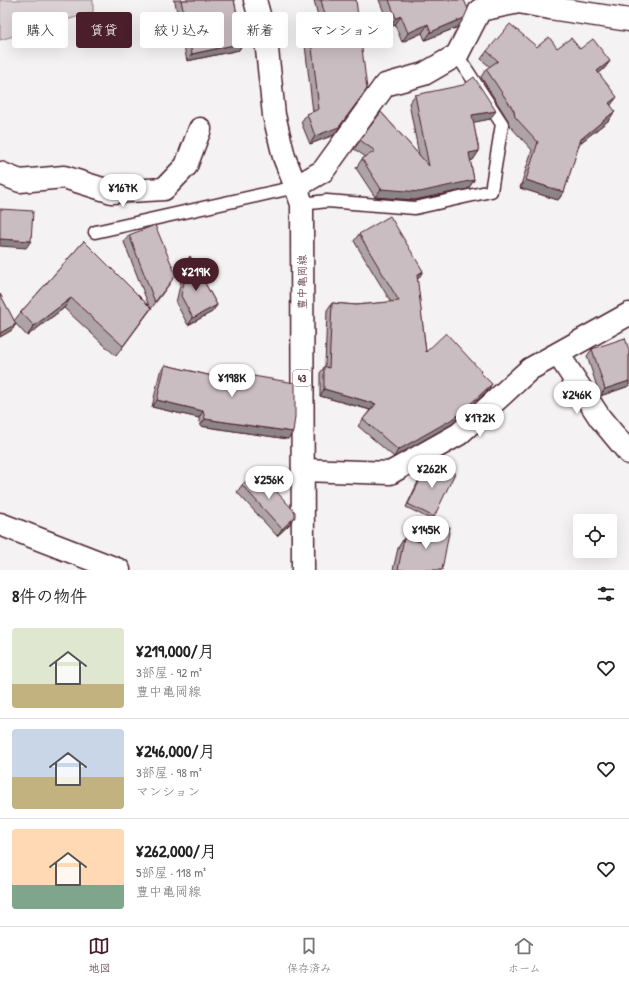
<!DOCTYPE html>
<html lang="ja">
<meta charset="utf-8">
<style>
:root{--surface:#fff;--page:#f2f2f2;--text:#222;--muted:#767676;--line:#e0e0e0;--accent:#4a1f2b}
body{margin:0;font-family:"Patrick Hand","Klee One",sans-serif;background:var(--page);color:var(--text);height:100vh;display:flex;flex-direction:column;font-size:15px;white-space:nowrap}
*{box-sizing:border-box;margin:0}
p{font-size:13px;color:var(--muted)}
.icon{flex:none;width:22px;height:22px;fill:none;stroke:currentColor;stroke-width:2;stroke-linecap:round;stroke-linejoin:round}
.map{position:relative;height:570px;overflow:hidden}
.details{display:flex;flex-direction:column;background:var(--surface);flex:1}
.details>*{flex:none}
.top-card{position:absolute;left:12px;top:12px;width:400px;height:36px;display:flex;gap:8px}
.controls{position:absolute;left:573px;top:514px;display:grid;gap:8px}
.controls a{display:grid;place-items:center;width:44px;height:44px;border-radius:4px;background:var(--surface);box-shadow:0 4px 16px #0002;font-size:20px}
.price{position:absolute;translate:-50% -34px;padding:0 9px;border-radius:14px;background:#fff;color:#222;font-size:13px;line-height:26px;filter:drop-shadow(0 1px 2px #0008)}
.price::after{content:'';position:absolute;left:50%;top:24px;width:12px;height:9px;margin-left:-6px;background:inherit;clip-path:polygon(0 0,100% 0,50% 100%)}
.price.active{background:var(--accent);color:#fff}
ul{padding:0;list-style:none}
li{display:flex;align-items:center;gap:12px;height:100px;padding:0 12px}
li+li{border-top:1px solid var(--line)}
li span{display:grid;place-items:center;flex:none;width:112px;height:80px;border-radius:4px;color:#555}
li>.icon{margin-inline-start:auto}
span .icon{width:48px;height:48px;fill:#fffc;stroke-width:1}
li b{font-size:17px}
h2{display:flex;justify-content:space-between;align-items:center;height:48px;padding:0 12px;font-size:17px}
.chip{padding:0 14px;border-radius:4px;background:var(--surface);box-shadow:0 4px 16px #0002;font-size:14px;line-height:36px}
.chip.active{background:var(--accent);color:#fff}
.tab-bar{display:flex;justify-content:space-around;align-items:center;height:56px;border-top:1px solid var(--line);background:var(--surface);font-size:11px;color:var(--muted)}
.tab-bar a{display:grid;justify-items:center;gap:2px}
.tab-bar .active{color:var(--accent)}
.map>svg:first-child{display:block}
</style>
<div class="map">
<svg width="629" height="570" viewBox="0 0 629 570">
<rect width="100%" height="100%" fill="#f4f2f2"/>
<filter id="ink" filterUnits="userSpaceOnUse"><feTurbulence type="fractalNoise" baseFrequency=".025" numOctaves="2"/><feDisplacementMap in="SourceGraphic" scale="8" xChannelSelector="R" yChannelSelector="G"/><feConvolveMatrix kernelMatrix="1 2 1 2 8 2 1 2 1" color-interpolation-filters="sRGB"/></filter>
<g filter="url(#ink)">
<path fill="#dbd2d5" stroke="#927880" d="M 0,0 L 93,0 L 93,12 L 0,40 Z"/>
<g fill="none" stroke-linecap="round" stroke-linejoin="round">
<defs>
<path id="lane" d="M 302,204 L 327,201 L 415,208 L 491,191 L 502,124 L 457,55
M 95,232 L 296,187"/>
<path id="street" d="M 550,8 L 629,20
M 0,173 L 20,181 L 64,177 L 112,192 L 164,189 L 186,166 L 200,129
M 296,187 L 323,171 L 385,85 L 424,74 L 457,55 L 480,10 L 519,2 L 550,8 L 553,0
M 558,354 L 600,418 L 629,453
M 303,470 L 390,473 L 459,434 L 530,369 L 629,314
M 0,524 L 119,570"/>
<path id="primary" d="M 255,0 L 266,40 L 274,115 L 284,157 L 296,187 L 302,204 L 303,570"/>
</defs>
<use href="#lane" stroke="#4a1f2b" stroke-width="15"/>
<use href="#street" stroke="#4a1f2b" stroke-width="25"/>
<use href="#primary" stroke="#4a1f2b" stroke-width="25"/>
<use href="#lane" stroke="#fff" stroke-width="12"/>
<use href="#street" stroke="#fff" stroke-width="22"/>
<use href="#primary" stroke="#fff" stroke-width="22"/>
</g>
<path fill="#aea3a6" stroke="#4a1f2b" d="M 173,0 L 234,0 L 243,43 L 239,50 L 187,61 L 175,2 Z
M 314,0 L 356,0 L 334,135 L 310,144 L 301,122 L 307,114 L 313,112 L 303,29 L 309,21 L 319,20 Z
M 379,0 L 464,0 L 458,27 L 425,40 L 422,33 L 402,42 L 395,25 L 390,27 Z
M 537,47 L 580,49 L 610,61 L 604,69 L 599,73 L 611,106 L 609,120 L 579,144 L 564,192 L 558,200 L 520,188 L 532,150 L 509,125 L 508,120 L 481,77 L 486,69 L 490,67 L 481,59 L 487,51 Z
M 415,95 L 490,119 L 473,122 L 479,151 L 473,160 L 470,160 L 474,180 L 468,189 L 414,200 L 375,197 L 356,168 L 362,159 L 366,157 L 354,149 L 381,112 L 419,155 L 409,103 Z
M 359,234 L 419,278 L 417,279 L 426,352 L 480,372 L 487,391 L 452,424 L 394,457 L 358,426 L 370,410 L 320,396 L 320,373 L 325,366 L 327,310 L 332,303 L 356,305 L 391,302 L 354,241 Z
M 129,235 L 171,282 L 116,356 L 64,308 L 27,336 L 16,324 L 12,330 L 0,337 L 0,294 L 14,321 L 21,312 L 84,241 L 149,306 L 124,242 Z
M 190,256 L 217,305 L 212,312 L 188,325 L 176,303 L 185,263 Z
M 592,349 L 629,350 L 629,386 L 600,396 L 587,356 Z
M 165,365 L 242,383 L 247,375 L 288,439 L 200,426 L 199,418 L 152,407 L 160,372 Z
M 428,464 L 434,517 L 432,520 L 406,507 L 425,467 Z
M 242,485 L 290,524 L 277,536 L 237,492 Z
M 425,522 L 442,570 L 393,570 L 398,548 L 404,538 L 417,541 L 419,531 Z"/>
<path fill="#8d8487" stroke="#4a1f2b" d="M 401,16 L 395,25 L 390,27 L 396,18 Z
M 464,18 L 458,27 L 425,40 L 431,32 Z
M 428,24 L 422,33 L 402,42 L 408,33 Z
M 243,43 L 239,50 L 187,61 L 192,54 Z
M 610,61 L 604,69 L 591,79 L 597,71 Z
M 367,89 L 334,135 L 310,144 L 315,136 Z
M 617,97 L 611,105 L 603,112 L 609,103 Z
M 496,111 L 490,119 L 466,124 L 472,115 Z
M 615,111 L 609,120 L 575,147 L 581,139 Z
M 479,151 L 473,160 L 463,162 L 469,153 Z
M 474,180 L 468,189 L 414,200 L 375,197 L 381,189 Z
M 526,180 L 564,192 L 558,200 L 520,188 Z
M 0,239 L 31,241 L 26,248 L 0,246 Z
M 423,271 L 419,278 L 412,282 L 417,275 Z
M 71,298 L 64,308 L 27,336 L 34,326 Z
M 217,305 L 212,312 L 188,325 L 193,318 Z
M 16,324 L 12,330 L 0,337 L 0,333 Z
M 629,381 L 629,386 L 600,396 L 605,389 Z
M 492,384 L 487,391 L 452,424 L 394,457 L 398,450 Z
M 324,389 L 376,404 L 371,410 L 320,396 Z
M 157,400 L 203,411 L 199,418 L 152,407 Z
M 205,419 L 293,432 L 288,439 L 200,426 Z
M 295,517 L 290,524 L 277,536 L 282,529 Z"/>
<path fill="#cabdc1" stroke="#4a1f2b" d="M 181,0 L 234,0 L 243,43 L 192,54 Z
M 321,0 L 356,0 L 367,89 L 339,127 L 315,136 L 307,114 L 319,109 L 309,21 L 326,19 Z
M 389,0 L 464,0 L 468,9 L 464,18 L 431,32 L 428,24 L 408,33 L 401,16 L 396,18 Z
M 510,24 L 537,47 L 549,37 L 557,48 L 571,38 L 580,49 L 593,39 L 610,61 L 597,71 L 617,97 L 609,103 L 615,111 L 581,139 L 564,192 L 526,180 L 538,142 L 515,117 L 514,111 L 486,69 L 498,61 L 487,51 Z
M 474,77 L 496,111 L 472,115 L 479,151 L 469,153 L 474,180 L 420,192 L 381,189 L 362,159 L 375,151 L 360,140 L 381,112 L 429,166 L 415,95 L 463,85 Z
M 0,209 L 33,211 L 31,241 L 0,239 Z
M 390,216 L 423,271 L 417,275 L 426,352 L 446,333 L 481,371 L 480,372 L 492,384 L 456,417 L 398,450 L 363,419 L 376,404 L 324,389 L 324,366 L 329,368 L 332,303 L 356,305 L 399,301 L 359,234 Z
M 155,225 L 176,275 L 155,302 L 129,235 Z
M 84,241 L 151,308 L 123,346 L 71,298 L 34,326 L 21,312 Z
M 190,256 L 217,305 L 193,318 L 181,296 Z
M 0,294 L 16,324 L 0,333 Z
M 625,338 L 629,350 L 629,381 L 605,389 L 592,349 Z
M 165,365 L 246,384 L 247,375 L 295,383 L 295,417 L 293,432 L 205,419 L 203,411 L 157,400 Z
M 432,461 L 455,473 L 434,517 L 408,504 L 428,464 Z
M 257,470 L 295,512 L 295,517 L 282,529 L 242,485 Z
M 425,522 L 450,527 L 442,570 L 398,570 L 404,538 L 422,542 Z"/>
</g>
<g text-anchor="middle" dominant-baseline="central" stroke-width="4" stroke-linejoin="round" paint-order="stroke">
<rect fill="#fff" stroke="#80626b" stroke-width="1" x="293" y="370" width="18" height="16" rx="3"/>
<g font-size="10" font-weight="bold" fill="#4a1f2b">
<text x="302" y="378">43</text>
</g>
<g font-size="11" fill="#4a1f2b" stroke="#fff">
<text transform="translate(302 282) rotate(-90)">豊中亀岡線</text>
</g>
</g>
</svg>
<div class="controls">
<a><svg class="icon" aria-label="locate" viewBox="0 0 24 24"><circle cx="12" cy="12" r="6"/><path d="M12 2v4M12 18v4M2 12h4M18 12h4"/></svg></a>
</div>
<b class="price" style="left:123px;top:208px">¥167K</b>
<b class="price active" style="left:196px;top:292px">¥219K</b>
<b class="price" style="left:232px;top:398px">¥198K</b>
<b class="price" style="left:577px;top:415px">¥246K</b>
<b class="price" style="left:480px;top:438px">¥172K</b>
<b class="price" style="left:432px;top:489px">¥262K</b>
<b class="price" style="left:269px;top:500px">¥256K</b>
<b class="price" style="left:426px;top:550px">¥145K</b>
<div class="top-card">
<a class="chip">購入</a>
<a class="chip active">賃貸</a>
<a class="chip">絞り込み</a>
<a class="chip">新着</a>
<a class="chip">マンション</a>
</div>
</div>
<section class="details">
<h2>8件の物件<svg class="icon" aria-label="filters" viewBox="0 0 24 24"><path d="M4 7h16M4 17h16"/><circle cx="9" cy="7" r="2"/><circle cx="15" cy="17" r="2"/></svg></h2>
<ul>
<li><span style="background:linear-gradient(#dfe7d0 70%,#c2b280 0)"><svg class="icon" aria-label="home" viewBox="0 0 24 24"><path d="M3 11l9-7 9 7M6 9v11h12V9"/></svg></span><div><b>¥219,000/月</b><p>3部屋 · 92 m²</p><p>豊中亀岡線</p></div><svg class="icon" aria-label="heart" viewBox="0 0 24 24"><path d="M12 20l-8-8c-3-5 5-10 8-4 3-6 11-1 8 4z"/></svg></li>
<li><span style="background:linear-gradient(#c9d6e8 60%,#c2b280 0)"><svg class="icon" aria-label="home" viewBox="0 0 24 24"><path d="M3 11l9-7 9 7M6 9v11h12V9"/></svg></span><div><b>¥246,000/月</b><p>3部屋 · 98 m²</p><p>マンション</p></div><svg class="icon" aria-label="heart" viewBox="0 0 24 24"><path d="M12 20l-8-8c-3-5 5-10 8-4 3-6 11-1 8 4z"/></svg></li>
<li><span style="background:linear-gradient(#ffd9b3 70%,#7fa58c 0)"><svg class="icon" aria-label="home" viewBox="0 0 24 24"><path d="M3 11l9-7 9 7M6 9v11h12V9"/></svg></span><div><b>¥262,000/月</b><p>5部屋 · 118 m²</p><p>豊中亀岡線</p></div><svg class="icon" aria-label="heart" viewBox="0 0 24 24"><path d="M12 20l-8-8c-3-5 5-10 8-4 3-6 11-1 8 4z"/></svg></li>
</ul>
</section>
<nav class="tab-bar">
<a class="active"><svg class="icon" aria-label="map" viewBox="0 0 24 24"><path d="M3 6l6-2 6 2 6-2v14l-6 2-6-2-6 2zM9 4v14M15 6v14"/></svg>地図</a>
<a><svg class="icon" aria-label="saved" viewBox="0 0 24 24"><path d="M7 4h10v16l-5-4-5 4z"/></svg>保存済み</a>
<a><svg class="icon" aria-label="home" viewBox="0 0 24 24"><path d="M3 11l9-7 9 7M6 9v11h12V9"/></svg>ホーム</a>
</nav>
